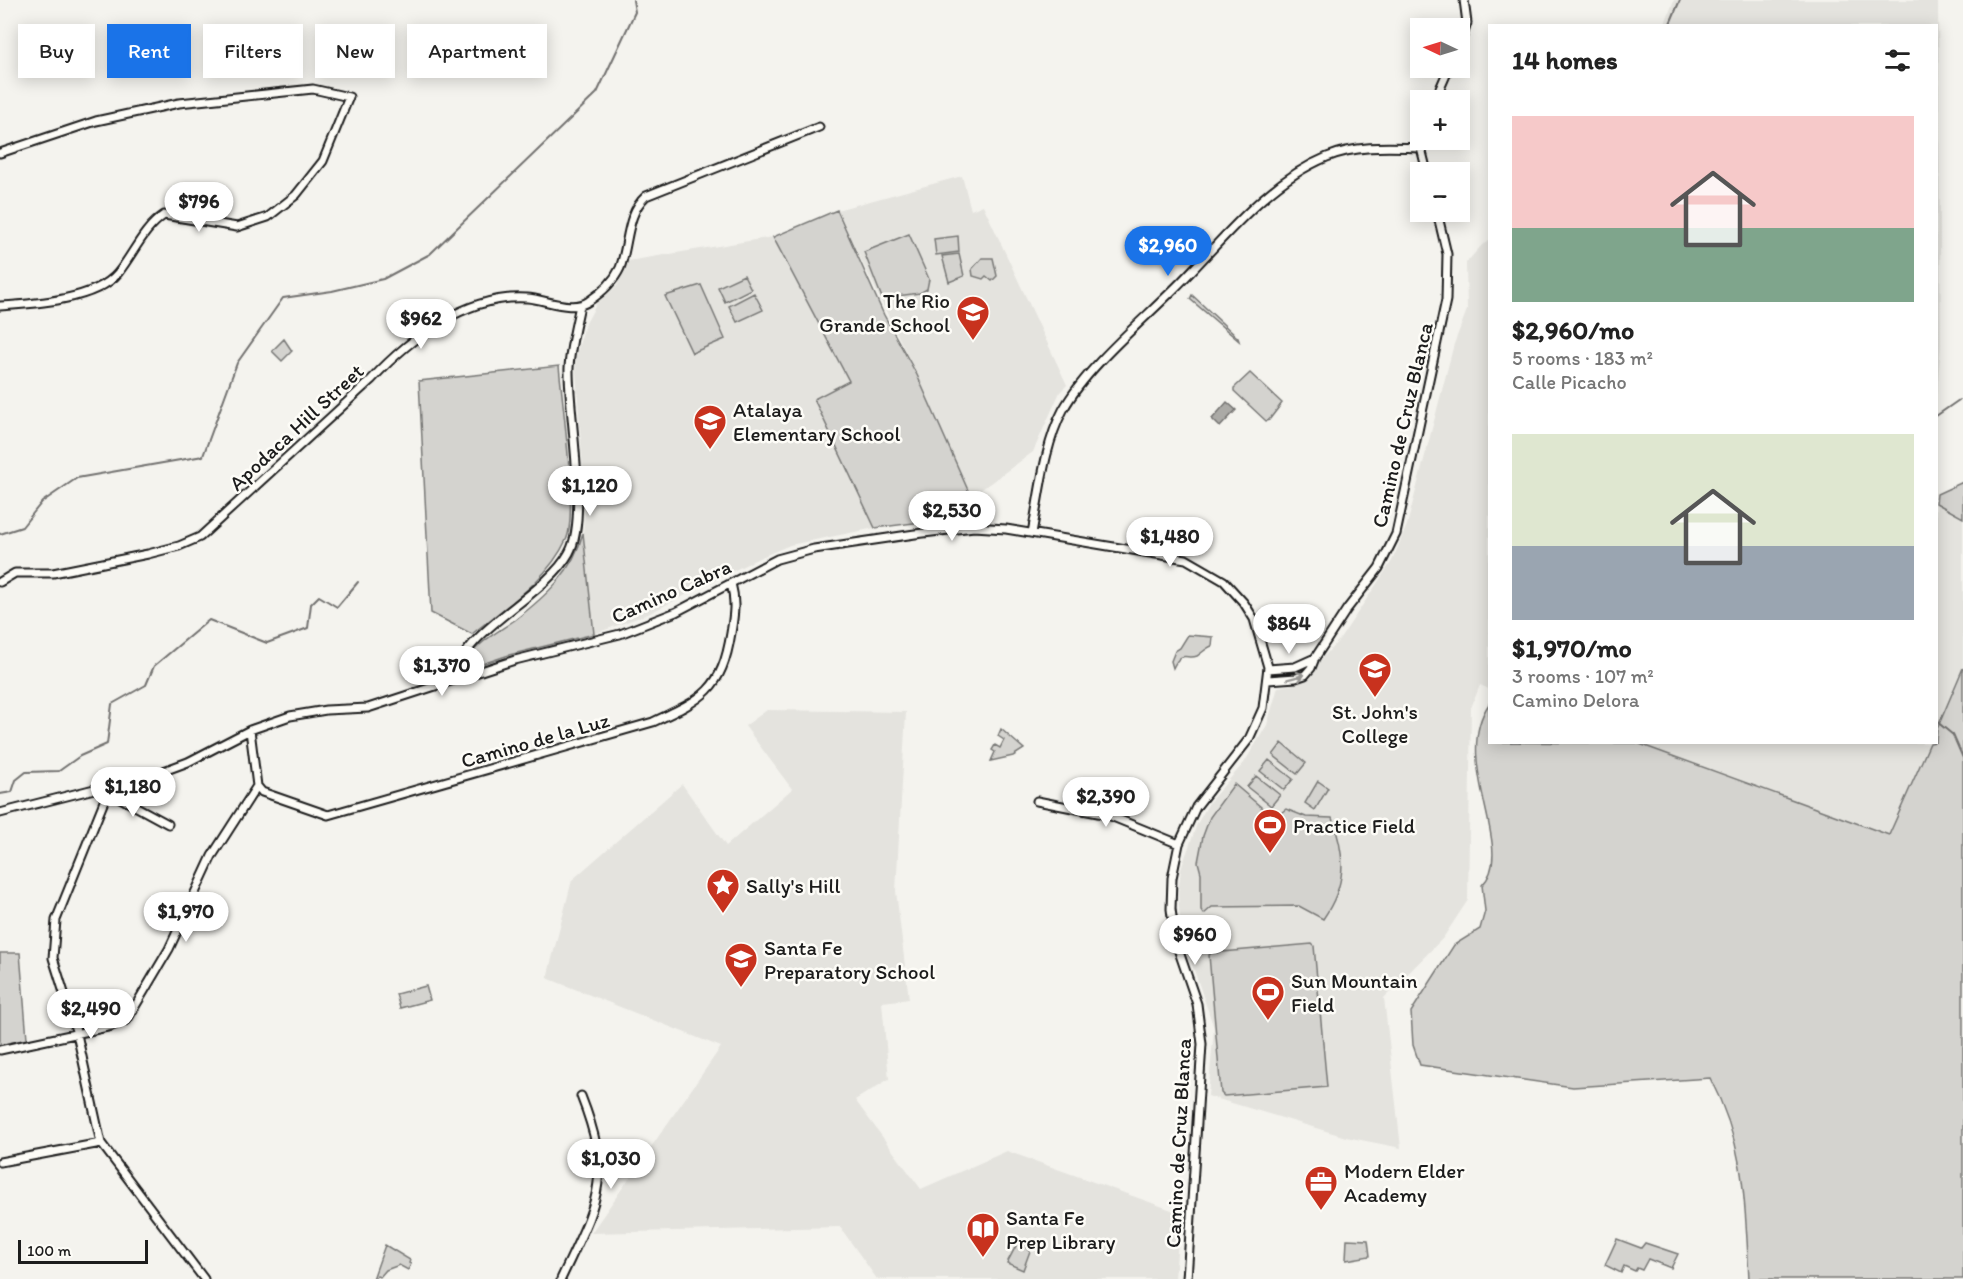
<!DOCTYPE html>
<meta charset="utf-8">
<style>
:root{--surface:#fff;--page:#f6f6f6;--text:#222;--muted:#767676;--accent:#1a73e8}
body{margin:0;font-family:Itim,sans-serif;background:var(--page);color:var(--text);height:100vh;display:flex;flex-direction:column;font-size:22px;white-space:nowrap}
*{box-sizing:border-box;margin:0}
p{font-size:20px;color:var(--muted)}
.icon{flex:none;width:33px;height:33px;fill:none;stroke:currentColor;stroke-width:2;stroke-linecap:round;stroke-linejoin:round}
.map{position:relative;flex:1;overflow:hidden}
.sheet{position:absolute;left:1488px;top:24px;width:450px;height:720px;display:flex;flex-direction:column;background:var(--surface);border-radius:0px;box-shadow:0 3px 15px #0003}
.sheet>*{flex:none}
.guide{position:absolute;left:18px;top:24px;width:570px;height:54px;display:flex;gap:12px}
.needle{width:39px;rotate:274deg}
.fabs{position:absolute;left:1410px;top:18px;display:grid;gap:12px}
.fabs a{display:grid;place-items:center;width:60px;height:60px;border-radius:0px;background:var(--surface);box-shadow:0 3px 15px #0003;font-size:30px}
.scale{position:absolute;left:18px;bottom:15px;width:130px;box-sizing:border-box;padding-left:6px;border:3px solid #1c1c1c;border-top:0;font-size:16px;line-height:21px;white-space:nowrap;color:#1c1c1c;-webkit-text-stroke:4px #fdfcf7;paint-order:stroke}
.price{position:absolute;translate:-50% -51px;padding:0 14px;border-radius:21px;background:#fff;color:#222;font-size:20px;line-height:39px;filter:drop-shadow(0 2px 3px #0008)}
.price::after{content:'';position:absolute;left:50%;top:36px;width:18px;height:14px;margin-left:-9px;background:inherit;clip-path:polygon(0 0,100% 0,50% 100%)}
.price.selected{background:var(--accent);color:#fff}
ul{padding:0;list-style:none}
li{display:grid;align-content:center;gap:12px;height:318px;padding:0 24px}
li span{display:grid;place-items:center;height:186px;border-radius:0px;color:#555}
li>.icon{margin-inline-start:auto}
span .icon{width:108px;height:108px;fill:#fffc;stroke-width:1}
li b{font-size:26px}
h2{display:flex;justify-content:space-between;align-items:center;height:72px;padding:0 24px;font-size:26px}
.tag{padding:0 21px;border-radius:0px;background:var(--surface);box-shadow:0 3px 15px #0003;font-size:21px;line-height:54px}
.tag.selected{background:var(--accent);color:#fff}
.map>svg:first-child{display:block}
</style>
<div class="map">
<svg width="1963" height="1279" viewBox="0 0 1963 1279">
<rect width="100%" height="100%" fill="#f4f3ee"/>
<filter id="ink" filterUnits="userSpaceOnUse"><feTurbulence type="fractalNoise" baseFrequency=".0167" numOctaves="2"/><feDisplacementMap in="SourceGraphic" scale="12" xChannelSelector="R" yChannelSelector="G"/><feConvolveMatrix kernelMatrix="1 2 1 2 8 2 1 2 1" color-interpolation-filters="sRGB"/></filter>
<g filter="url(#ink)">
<path fill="#e4e3de" d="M 1674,0 L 1938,0 L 1941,345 L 1937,394 L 1936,26 L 1664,26 Z
M 962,176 L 971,210 L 983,205 L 1067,385 L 1060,392 L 1033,452 L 971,497 L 917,375 L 837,210 Z
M 773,237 L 849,381 L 814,399 L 875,528 L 790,545 L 759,558 L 648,614 L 594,634 L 583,533 L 585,502 L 575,358 L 585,325 L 597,303 L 617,286 L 628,261 Z
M 1489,241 L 1489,689 L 1480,685 L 1471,708 L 1468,900 L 1443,938 L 1384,998 L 1401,1148 L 1346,1137 L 1208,1096 L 1214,1028 L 1181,932 L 1178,894 L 1181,869 L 1197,824 L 1210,801 L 1244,763 L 1267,725 L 1278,687 L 1299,683 L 1340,639 L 1392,561 L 1407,525 L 1454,344 L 1467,310 L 1466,263 L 1482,245 Z
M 1936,503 L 1963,517 L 1963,669 L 1936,729 Z
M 767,710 L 906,712 L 896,891 L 909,999 L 882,1002 L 889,1079 L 855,1100 L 921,1189 L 1007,1151 L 1180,1213 L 1175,1279 L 877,1279 L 840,1227 L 591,1233 L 721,1047 L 547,978 L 572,880 L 682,784 L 726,846 L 792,789 L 745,726 Z
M 1636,743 L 1931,743 L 1890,836 Z"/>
<path fill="#d4d3cf" stroke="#787876" stroke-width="1.5" d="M 837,210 L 884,315 L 917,375 L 971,497 L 937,520 L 875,528 L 814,399 L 849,381 L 773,237 Z
M 909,234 L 929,279 L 927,289 L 920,293 L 882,298 L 864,252 Z
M 958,236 L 959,252 L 936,255 L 934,239 Z
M 959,254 L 964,276 L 949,282 L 942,256 Z
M 982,258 L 993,258 L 997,276 L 992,281 L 986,276 L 983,279 L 973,276 L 972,269 Z
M 744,275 L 751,289 L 725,302 L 718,287 Z
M 701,285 L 725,339 L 692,353 L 665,296 Z
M 754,293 L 763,310 L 737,322 L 729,306 Z
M 1192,295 L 1238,338 L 1239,341 L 1190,299 Z
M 284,339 L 292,351 L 282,361 L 272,351 Z
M 559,366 C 562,400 578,515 566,540 C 548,580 505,607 472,634 L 431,613 L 419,381 Z
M 1250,373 L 1282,403 L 1269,420 L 1266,421 L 1234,391 L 1234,388 Z
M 1963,482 L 1963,518 L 1936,503 L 1937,494 Z
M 583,533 L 594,634 L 509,655 L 473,667 L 467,666 L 465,662 C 478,642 496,633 515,620 C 546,596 573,572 583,533 Z
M 1188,635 L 1213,637 L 1212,646 C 1206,648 1202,653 1197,656 C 1186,660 1182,649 1173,668 L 1171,661 L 1175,651 L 1180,648 Z
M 1963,668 L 1963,1279 L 1749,1279 C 1745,1203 1746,1148 1710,1078 L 1573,1087 L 1420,1065 L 1413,1045 L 1411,1012 L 1454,945 L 1480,929 L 1485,911 L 1482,885 C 1518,851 1450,761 1489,704 L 1490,742 L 1637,743 L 1889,835 L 1930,743 L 1936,742 L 1937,729 Z
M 1001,729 L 1024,749 L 1013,756 L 991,761 L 995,752 L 992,750 L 995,745 L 1000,748 L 1004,740 L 998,736 Z
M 1282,743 L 1306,763 L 1297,774 L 1273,755 Z
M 1269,760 L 1293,779 L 1284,790 L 1260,771 Z
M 1256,776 L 1280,795 L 1271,806 L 1247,787 Z
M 1318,781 L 1328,788 L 1315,810 L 1305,803 Z
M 1234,784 L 1274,818 L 1286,809 L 1306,817 L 1332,818 C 1346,857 1347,884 1323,919 L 1299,906 L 1212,907 L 1204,914 L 1201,910 L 1201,873 L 1198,862 L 1203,836 L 1210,817 Z
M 1312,944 L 1314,946 L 1327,1087 L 1224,1096 L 1221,1093 L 1209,955 L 1211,953 Z
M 0,953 L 20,953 L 27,1039 L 0,1045 Z
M 426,986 L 430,1000 L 400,1008 L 396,994 Z
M 1347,1239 L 1368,1240 L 1370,1256 L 1346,1260 Z
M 1617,1239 L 1641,1248 L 1645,1243 L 1678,1254 L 1671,1268 L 1648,1259 L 1642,1270 L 1637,1268 L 1635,1271 L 1624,1266 L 1621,1273 L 1605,1265 Z
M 1017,1244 L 1024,1244 L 1030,1251 L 1023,1270 L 1007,1263 Z
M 385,1245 L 410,1260 L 409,1263 L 411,1264 L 408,1270 L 399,1265 L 386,1270 L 380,1277 L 377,1276 L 373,1279 Z"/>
<path fill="#abaaa6" stroke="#72716f" stroke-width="1.5" d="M 1227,402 L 1236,410 L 1220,427 L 1212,419 Z"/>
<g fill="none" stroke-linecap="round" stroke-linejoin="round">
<path stroke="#72716f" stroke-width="2" d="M 1669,26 L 1680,0
M 1936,416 L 1959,400
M 0,534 L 22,527 L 42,502 L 77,478 L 203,456 L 237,363 L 283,298 L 332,291 L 383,279 L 430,254 L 597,93 L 635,12 L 633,0
M 1936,721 L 1953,735 L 1963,758
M 0,794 L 12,792 L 16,780 L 26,772 L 59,771 L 80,756 L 107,744 L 112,704 L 146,685 L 154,666 L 209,620 L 267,643 L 308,628 L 311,604 L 319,596 L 337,607 L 358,582"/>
<defs>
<path id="street" d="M 1460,45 L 1467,23 L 1464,0
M 1435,100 L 1449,68
M 1422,140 L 1421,148 L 1427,172
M 0,153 L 96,121 L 179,103 L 313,89 L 349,97 L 323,161 L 296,195 L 268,217 L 237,227 L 164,215 C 143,229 134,253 118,273 C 96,300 33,304 0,306
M 1032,533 C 1040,492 1044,446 1063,410 C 1086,368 1139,324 1173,290 C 1220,244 1264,183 1327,157 C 1357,145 1388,147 1421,148
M 0,582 L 15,573 L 53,573 L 148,554 L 179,546 L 200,537 L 371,380 C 409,339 466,294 527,298 C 545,299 573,313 589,301 C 601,293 614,281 620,268 C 629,245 626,214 646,196 L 819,127
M 1268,669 L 1295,667 L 1315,658
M 456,679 C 458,632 545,597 569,553 C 589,518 568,413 569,368 C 570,347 576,325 580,305
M 1268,680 L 1296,678 L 1305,675 L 1311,668 L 1315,658 L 1347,609 L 1379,568 L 1396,534 L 1446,300 L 1447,254 L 1437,212
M 111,784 L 56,920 L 53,958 L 77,1034 L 101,1143 L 204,1279
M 257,786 L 262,792 L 328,815 L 653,722 C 703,699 722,690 731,633 C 734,615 736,601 731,583
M 109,792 L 168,824
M 1037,801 L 1108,815 L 1179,844
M 0,813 L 161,772 L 188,762 L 250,730 L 290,716 L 326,710 L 368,708 L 515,660 L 620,634 L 676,612 L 777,559 L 814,549 L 915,534 L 974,527 L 1006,529 L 1186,559 L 1224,581 L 1244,603 L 1254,619 L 1268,667 L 1263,708 L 1249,739 L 1196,807 L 1179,844 L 1172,878 L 1171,909 L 1175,940 L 1197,1004 L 1202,1044 L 1187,1279
M 0,1050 L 112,1026 L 127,1020 L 169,949 L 212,856 L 257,786 L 250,730
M 0,1162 L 101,1143
M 561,1279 C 597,1202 614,1180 581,1096"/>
</defs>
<use href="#street" stroke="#1c1c1c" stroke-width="11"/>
<use href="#street" stroke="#fdfcf7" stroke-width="7"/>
</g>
<defs><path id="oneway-shaft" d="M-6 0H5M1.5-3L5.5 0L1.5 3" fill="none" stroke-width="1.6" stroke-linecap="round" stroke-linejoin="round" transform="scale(1.5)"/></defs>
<use stroke="#989794" href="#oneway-shaft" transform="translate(1296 677) rotate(-15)"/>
</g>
<defs>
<symbol id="school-pin" viewBox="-11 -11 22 30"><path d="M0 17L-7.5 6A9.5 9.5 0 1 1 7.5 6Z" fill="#c8321e" stroke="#fdfcf7"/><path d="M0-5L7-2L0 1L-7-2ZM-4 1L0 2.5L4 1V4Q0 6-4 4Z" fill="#fff"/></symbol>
<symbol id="university-pin" viewBox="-11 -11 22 30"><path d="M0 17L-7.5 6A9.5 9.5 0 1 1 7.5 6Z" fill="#c8321e" stroke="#fdfcf7"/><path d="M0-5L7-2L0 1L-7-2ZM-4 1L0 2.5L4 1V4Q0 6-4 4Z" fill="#fff"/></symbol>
<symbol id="stadium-pin" viewBox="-11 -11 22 30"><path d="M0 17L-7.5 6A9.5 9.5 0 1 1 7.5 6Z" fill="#c8321e" stroke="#fdfcf7"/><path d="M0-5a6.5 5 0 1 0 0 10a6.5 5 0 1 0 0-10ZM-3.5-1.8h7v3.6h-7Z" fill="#fff"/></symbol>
<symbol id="sight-pin" viewBox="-11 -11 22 30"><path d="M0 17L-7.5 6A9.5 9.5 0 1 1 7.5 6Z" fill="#c8321e" stroke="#fdfcf7"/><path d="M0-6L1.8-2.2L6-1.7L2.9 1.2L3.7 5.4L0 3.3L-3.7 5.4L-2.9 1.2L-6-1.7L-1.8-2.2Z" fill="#fff"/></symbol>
<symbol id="office-pin" viewBox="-11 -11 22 30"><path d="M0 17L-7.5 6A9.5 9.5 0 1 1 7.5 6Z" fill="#c8321e" stroke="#fdfcf7"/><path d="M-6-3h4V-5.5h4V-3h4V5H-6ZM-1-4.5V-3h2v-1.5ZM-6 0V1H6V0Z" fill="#fff"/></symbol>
<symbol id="library-pin" viewBox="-11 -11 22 30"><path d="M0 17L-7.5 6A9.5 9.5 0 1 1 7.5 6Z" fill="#c8321e" stroke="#fdfcf7"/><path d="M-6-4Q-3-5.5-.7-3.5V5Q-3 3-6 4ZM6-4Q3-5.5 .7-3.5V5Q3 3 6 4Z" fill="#fff"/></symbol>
</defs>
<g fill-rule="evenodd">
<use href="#school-pin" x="954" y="293" width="38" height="52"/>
<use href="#school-pin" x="691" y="402" width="38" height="52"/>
<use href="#university-pin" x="1356" y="650" width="38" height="52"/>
<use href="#stadium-pin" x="1251" y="806" width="38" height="52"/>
<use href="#sight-pin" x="704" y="866" width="38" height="52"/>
<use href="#school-pin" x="722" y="940" width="38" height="52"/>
<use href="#stadium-pin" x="1249" y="973" width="38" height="52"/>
<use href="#office-pin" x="1302" y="1163" width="38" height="52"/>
<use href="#library-pin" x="964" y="1210" width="38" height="52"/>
</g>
<g text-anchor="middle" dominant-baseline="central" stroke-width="5" stroke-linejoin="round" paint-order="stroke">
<g font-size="21" fill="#1c1c1c" stroke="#fdfcf7" text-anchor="start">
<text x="950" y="300" text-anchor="end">The Rio<tspan x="950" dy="24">Grande School</tspan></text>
<text x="733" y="409">Atalaya<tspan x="733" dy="24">Elementary School</tspan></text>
<text x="1375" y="711" text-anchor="middle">St. John's<tspan x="1375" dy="24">College</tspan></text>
<text x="1293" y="825">Practice Field</text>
<text x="746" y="885">Sally's Hill</text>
<text x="764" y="947">Santa Fe<tspan x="764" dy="24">Preparatory School</tspan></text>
<text x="1291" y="980">Sun Mountain<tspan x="1291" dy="24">Field</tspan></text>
<text x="1344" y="1170">Modern Elder<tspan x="1344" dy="24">Academy</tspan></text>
<text x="1006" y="1217">Santa Fe<tspan x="1006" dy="24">Prep Library</tspan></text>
</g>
<g font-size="21" fill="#1c1c1c" stroke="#fdfcf7">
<text transform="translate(1402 425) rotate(-77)">Camino de Cruz Blanca</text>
<text transform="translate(296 427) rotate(-43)">Apodaca Hill Street</text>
<text transform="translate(671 591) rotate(-24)">Camino Cabra</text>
<text transform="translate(535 740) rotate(-16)">Camino de la Luz</text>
<text transform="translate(1178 1143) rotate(-87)">Camino de Cruz Blanca</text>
</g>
</g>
</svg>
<div class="fabs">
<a><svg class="needle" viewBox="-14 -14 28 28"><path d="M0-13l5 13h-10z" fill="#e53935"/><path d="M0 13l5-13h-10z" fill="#767676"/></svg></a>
<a>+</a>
<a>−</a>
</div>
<div class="scale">100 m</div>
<b class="price" style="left:199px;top:233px">$796</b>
<b class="price selected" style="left:1168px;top:277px">$2,960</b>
<b class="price" style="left:421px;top:350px">$962</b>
<b class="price" style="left:590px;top:517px">$1,120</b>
<b class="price" style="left:952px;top:542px">$2,530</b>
<b class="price" style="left:1170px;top:568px">$1,480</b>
<b class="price" style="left:1289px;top:655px">$864</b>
<b class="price" style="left:442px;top:697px">$1,370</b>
<b class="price" style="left:133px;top:818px">$1,180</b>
<b class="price" style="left:1106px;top:828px">$2,390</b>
<b class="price" style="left:186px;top:943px">$1,970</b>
<b class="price" style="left:1195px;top:966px">$960</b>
<b class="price" style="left:91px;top:1040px">$2,490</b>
<b class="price" style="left:611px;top:1190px">$1,030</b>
<div class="guide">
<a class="tag">Buy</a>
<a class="tag selected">Rent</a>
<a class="tag">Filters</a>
<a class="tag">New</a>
<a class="tag">Apartment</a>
</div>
<section class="sheet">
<h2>14 homes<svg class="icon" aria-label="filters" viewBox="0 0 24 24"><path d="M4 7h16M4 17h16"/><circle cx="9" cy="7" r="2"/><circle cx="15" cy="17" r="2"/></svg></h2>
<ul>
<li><span style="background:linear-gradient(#f6c9c9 60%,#7fa58c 0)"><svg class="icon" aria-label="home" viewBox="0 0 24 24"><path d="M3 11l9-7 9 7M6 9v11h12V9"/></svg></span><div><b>$2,960/mo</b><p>5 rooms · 183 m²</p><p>Calle Picacho</p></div></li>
<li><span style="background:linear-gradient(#dfe7d0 60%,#9aa5b1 0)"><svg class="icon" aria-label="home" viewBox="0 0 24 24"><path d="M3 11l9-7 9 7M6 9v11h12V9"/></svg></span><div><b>$1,970/mo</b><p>3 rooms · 107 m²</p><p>Camino Delora</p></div></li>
</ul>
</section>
</div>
